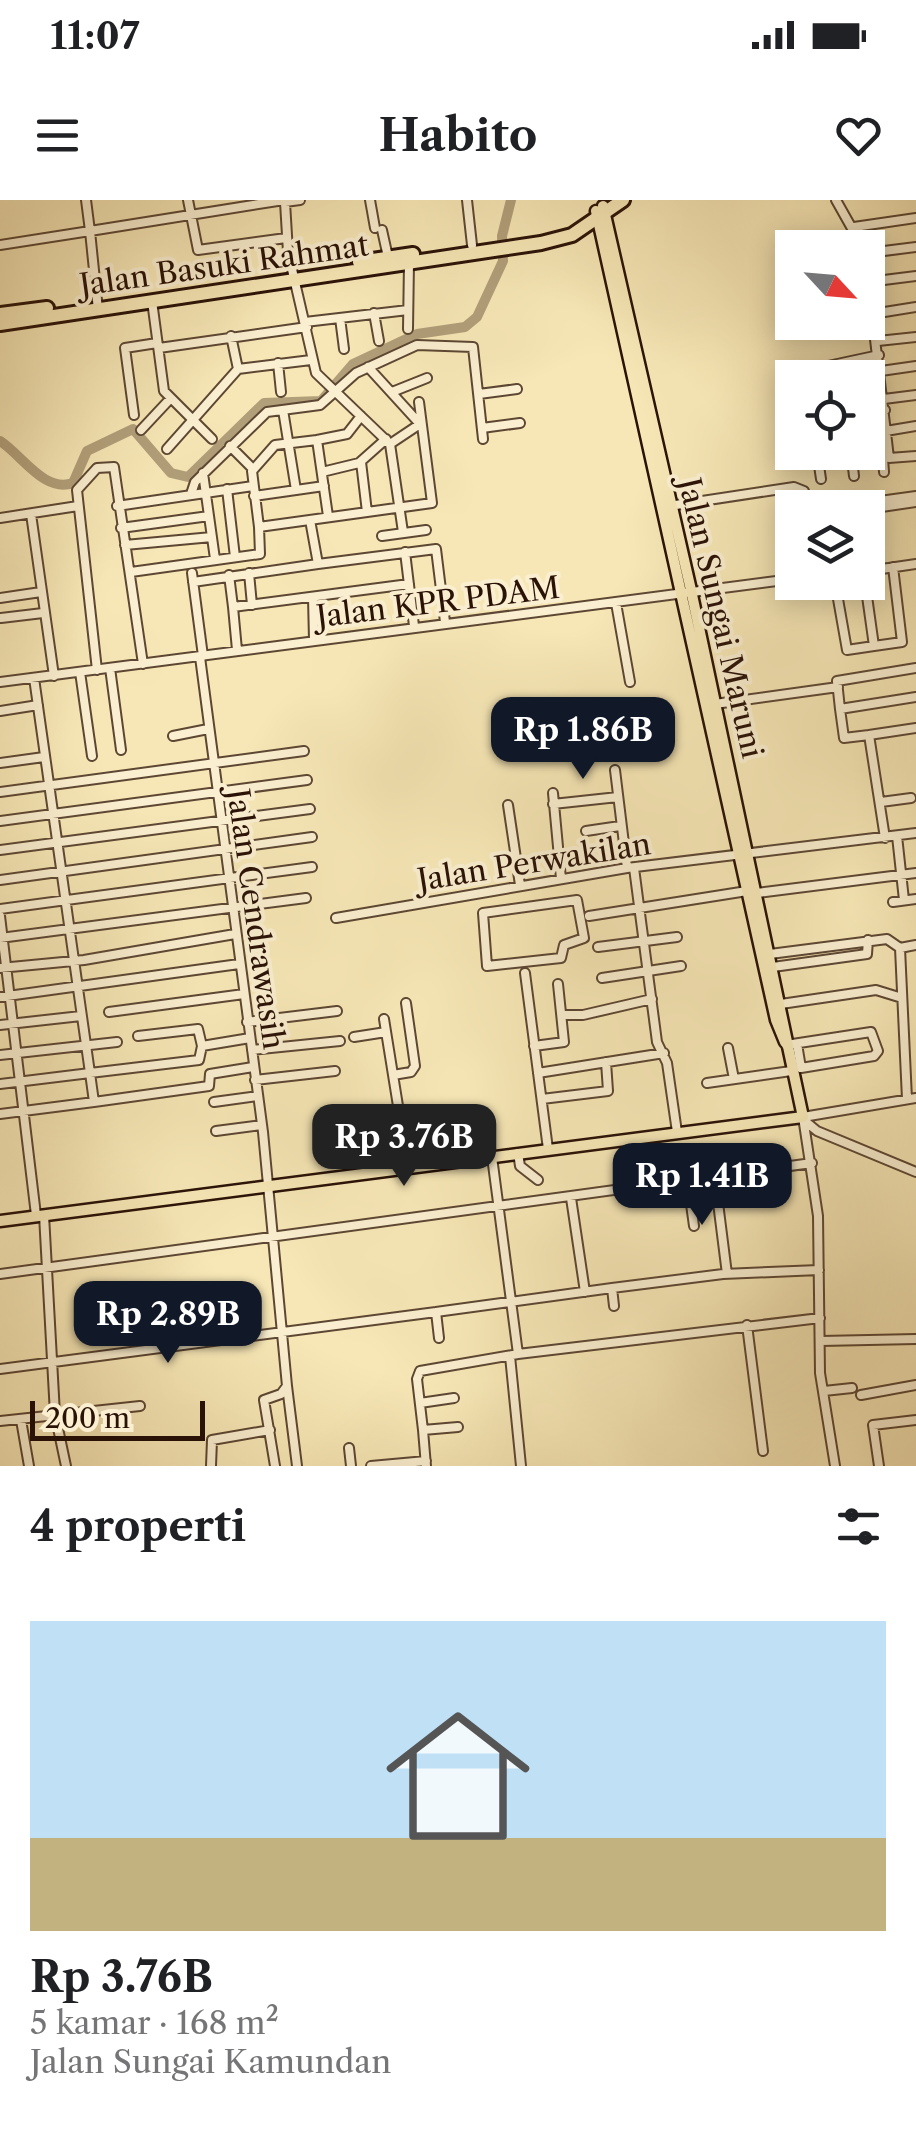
<!DOCTYPE html>
<html lang="id">
<meta charset="utf-8">
<style>
:root{--surface:#fff;--page:#f2f2f2;--text:#202124;--muted:#757577;--line:#e0e0e0;--accent:#111827}
body{margin:0;font-family:"Libre Caslon Text",serif;background:var(--page);color:var(--text);height:100vh;display:flex;flex-direction:column;font-size:38px;white-space:nowrap}
*{box-sizing:border-box;margin:0}
p{font-size:32px;color:var(--muted)}
.icon{flex:none;width:55px;height:55px;fill:none;stroke:currentColor;stroke-width:2;stroke-linecap:round;stroke-linejoin:round}
.map{position:relative;height:1266px;overflow:hidden}
.details{display:flex;flex-direction:column;background:var(--surface);flex:1}
.details>*{flex:none}
.needle{width:65px;rotate:116deg}
.tools{position:absolute;left:775px;top:30px;display:grid;gap:20px}
.tools a{display:grid;place-items:center;width:110px;height:110px;border-radius:0px;background:var(--surface);box-shadow:0 5px 25px #0003;font-size:50px}
.scale{position:absolute;left:30px;bottom:25px;width:175px;box-sizing:border-box;padding-left:10px;border:5px solid #2a1207;border-top:0;font-size:28px;line-height:35px;white-space:nowrap;color:#2a1207;-webkit-text-stroke:8px #faefd0;paint-order:stroke}
.price{position:absolute;translate:-50% -85px;padding:0 22px;border-radius:20px;background:var(--accent);color:#fff;font-size:32px;line-height:65px;filter:drop-shadow(0 2px 5px #0008)}
.price::after{content:'';position:absolute;left:50%;top:60px;width:30px;height:22px;margin-left:-15px;background:inherit;clip-path:polygon(0 0,100% 0,50% 100%)}
.price.selected{background:#222;color:#fff}
ul{padding:0;list-style:none}
li{display:grid;align-content:center;gap:20px;height:530px;padding:0 30px}
li+li{border-top:2px solid var(--line)}
li span{display:grid;place-items:center;height:310px;border-radius:0px;color:#555}
li>.icon{margin-inline-start:auto}
span .icon{width:180px;height:180px;fill:#fffc;stroke-width:1}
li b{font-size:42px}
h2{display:flex;justify-content:space-between;align-items:center;height:120px;padding:0 30px;font-size:42px}
.status{display:flex;justify-content:space-between;align-items:center;height:70px;padding:0 50px;background:var(--surface);direction:ltr}
.status svg{height:28px;fill:currentColor}
header{display:flex;justify-content:space-between;align-items:center;height:130px;padding:0 30px;background:var(--surface);font-size:45px;font-weight:700}
.map>svg:first-child{display:block}
</style>
<div class="status"><b>11:07</b><svg viewBox="0 0 49 12"><path d="M0 12V9h3v3zM5 12V6h3v6zM10 12V3h3v9zM15 12V0h3v12zM26 1h20v11H26zM47 4h2v5h-2z"/></svg></div>
<header><svg class="icon" aria-label="menu" viewBox="0 0 24 24"><path d="M4 6h16M4 12h16M4 18h16"/></svg>Habito<svg class="icon" aria-label="heart" viewBox="0 0 24 24"><path d="M12 20l-8-8c-3-5 5-10 8-4 3-6 11-1 8 4z"/></svg></header>
<div class="map">
<svg width="916" height="1266" viewBox="0 0 916 1266">
<rect width="100%" height="100%" fill="#f7e7b6"/>
<filter id="stains"><feTurbulence type="fractalNoise" baseFrequency=".002" numOctaves="4"/><feColorMatrix values="0 0 0 0 .2 0 0 0 0 .09 0 0 0 0 .02 0 0 0 .5 -.17"/></filter>
<radialGradient id="worn" r=".72"><stop offset=".6" stop-color="#630" stop-opacity="0"/><stop offset="1" stop-color="#630" stop-opacity=".3"/></radialGradient>
<g fill="none" stroke-linecap="round" stroke-linejoin="round">
<path stroke="#b19f7a" stroke-width="10" d="M 0,241 C 23,256 44,293 73,283 L 87,251 L 133,229 L 171,273 L 188,277 L 264,203 L 321,201 L 353,164 L 417,134 L 465,127 L 477,117 L 503,61 L 502,36 L 511,0"/>
<defs>
<path id="minor" d="M 188,0 L 198,50 L 286,38
M 300,0 L 285,2 L 288,52 L 316,173 L 390,244 L 403,332
M 370,0 L 375,28
M 467,0 L 472,45
M 836,0 L 863,48
M 854,27 L 916,18
M 382,30 L 388,57
M 0,45 L 90,31 L 86,0
M 868,53 L 916,47
M 868,80 L 889,258 L 916,256
M 868,82 L 916,76
M 152,101 L 164,191 L 212,239
M 98,110 L 90,31 L 284,0
M 374,113 L 379,141
M 872,114 L 916,107
M 340,118 L 344,149
M 305,122 L 408,110
M 408,129 L 409,63
M 794,129 L 842,122
M 878,141 L 916,137
M 159,148 L 307,127
M 278,163 L 281,192
M 368,167 L 420,224
M 238,169 L 311,160
M 881,171 L 916,166
M 800,172 L 879,155
M 392,192 L 427,178
M 479,194 L 517,189
M 884,199 L 916,195
M 283,210 L 296,290
M 868,212 L 885,210
M 134,215 L 125,148 L 157,143
M 482,228 L 520,223
M 141,230 L 170,199
M 881,231 L 884,272
M 868,234 L 916,226
M 390,244 L 420,224
M 230,246 L 253,269
M 167,249 L 238,169 L 231,136
M 817,252 L 821,279
M 851,252 L 854,276
M 361,262 L 367,312
M 322,272 L 359,263 L 386,239
M 203,273 L 215,359
M 227,289 L 235,357
M 191,294 L 195,282 L 267,212 L 320,205 L 356,173 L 417,145 L 473,147 L 483,239
M 254,296 L 324,286
M 117,306 L 253,286
M 669,306 L 794,287 L 804,291 L 806,308
M 829,308 L 916,296
M 868,309 L 916,302
M 31,314 L 54,476
M 328,316 L 317,240 L 347,234 L 361,216
M 0,318 L 78,306
M 310,320 L 318,364 L 436,349 L 445,422
M 259,327 L 252,271 L 275,245 L 317,240
M 121,328 L 209,316
M 382,336 L 426,330
M 125,345 L 212,337
M 405,352 L 414,426
M 868,371 L 916,364
M 131,372 L 260,354 L 259,327 L 432,303 L 419,202
M 192,373 L 203,456
M 249,373 L 252,405
M 229,375 L 233,407 L 409,384
M 193,382 L 318,364
M 835,382 L 847,450 L 874,446 L 865,382
M 0,398 L 41,392
M 313,398 L 314,440
M 616,403 L 630,482
M 233,407 L 237,450
M 1,418 L 43,413
M 874,446 L 902,442 L 893,367
M 200,457 L 263,932 L 287,1186 L 281,1194 L 264,1200 L 275,1266
M 110,468 L 121,550
M 916,468 L 837,481 L 840,509 L 916,497
M 97,470 L 77,290 L 97,268 L 114,267 L 143,464
M 80,472 L 92,556
M 0,482 L 792,379
M 715,504 L 838,487
M 840,509 L 844,538 L 869,535 L 885,638
M 0,511 L 38,505
M 869,535 L 916,528
M 173,536 L 208,529
M 0,563 L 44,557
M 615,570 L 627,668
M 0,592 L 304,551
M 553,593 L 561,679
M 881,602 L 911,598
M 553,604 L 618,597
M 508,605 L 520,685
M 0,621 L 307,580
M 586,631 L 620,626
M 897,636 L 904,700
M 0,650 L 310,609
M 634,668 L 657,842 L 667,863 L 677,932
M 0,680 L 312,637
M 757,693 L 916,673
M 577,700 L 584,738 L 564,745 L 561,758 L 487,766 L 483,713 Z
M 893,702 L 916,699
M 0,709 L 312,667
M 0,716 L 36,1015
M 589,716 L 747,691
M 336,718 L 627,668 L 916,633
M 0,738 L 306,698
M 598,747 L 677,737
M 770,754 L 887,739 L 900,748
M 773,767 L 867,754 L 868,740
M 0,768 L 84,760 L 235,734
M 525,773 L 548,949
M 602,778 L 681,766
M 0,797 L 239,764
M 781,804 L 876,790 L 902,798
M 109,812 L 244,794
M 562,815 L 583,815 L 652,799
M 384,819 L 408,968
M 247,822 L 337,811
M 0,825 L 81,816
M 138,836 L 198,829 L 202,846 L 250,838
M 354,837 L 386,832
M 786,845 L 871,832 L 878,851 L 874,856 L 801,868 L 797,844
M 534,846 L 564,842 L 558,784
M 728,848 L 734,879
M 252,850 L 340,841
M 0,855 L 117,842
M 538,873 L 664,853
M 393,875 L 411,872 L 415,866 L 406,803
M 255,880 L 335,871
M 707,883 L 791,871
M 0,884 L 90,873 L 34,478
M 542,899 L 608,891 L 606,862
M 907,899 L 900,748 L 916,745
M 94,902 L 209,886 L 210,874 L 253,867
M 214,902 L 258,896
M 0,914 L 94,902 L 90,873 L 199,860 L 202,846
M 803,917 L 818,1016 L 820,1173 L 835,1266
M 803,917 L 916,898
M 805,921 L 817,931 L 916,972
M 216,931 L 262,925
M 518,953 L 520,966 L 538,980
M 492,957 L 518,1154
M 715,979 L 727,1074
M 688,983 L 694,1026
M 571,998 L 585,1092
M 44,1015 L 55,1214 L 66,1266
M 0,1074 L 812,963
M 612,1088 L 723,1074 L 819,1070
M 747,1125 L 763,1251
M 439,1138 L 436,1112 L 612,1088 L 614,1106
M 821,1141 L 916,1139
M 510,1156 L 521,1266
M 0,1169 L 436,1112
M 287,1186 L 297,1266
M 824,1191 L 852,1188
M 861,1195 L 916,1185
M 420,1203 L 454,1198
M 21,1220 L 29,1266
M 0,1221 L 140,1206
M 458,1227 L 423,1230 L 417,1179 L 420,1171 L 518,1154 L 820,1118
M 423,1230 L 426,1266
M 349,1248 L 351,1266
M 211,1266 L 212,1240 L 270,1230
M 371,1266 L 426,1261
M 879,1266 L 873,1225 L 916,1220"/>
<path id="major" d="M 596,11 L 776,820 L 785,842
M 0,1021 L 803,917 L 691,390 L 603,6"/>
<path id="highway" d="M 359,62 L 413,54
M 0,114 L 47,108
M 0,124 L 541,43 L 572,35 L 623,0"/>
</defs>
<use href="#minor" stroke="#5d4733" stroke-width="12"/>
<use href="#major" stroke="#2a1207" stroke-width="15"/>
<use href="#highway" stroke="#2a1207" stroke-width="18"/>
<use href="#minor" stroke="#faefd0" stroke-width="8"/>
<use href="#major" stroke="#f7e7b6" stroke-width="10"/>
<use href="#highway" stroke="#f7e7b6" stroke-width="12"/>
</g>
<g text-anchor="middle" dominant-baseline="central" stroke-width="8" stroke-linejoin="round" paint-order="stroke">
<g font-size="30" fill="#2a1207" stroke="#faefd0">
<text transform="translate(224 65) rotate(-8)">Jalan Basuki Rahmat</text>
<text transform="translate(438 402) rotate(-7)">Jalan KPR PDAM</text>
<text transform="translate(721 418) rotate(77)">Jalan Sungai Maruni</text>
<text transform="translate(534 662) rotate(-9)">Jalan Perwakilan</text>
<text transform="translate(256 719) rotate(82)">Jalan Cendrawasih</text>
</g>
</g>
<rect width="100%" height="100%" filter="url(#stains)"/>
<rect width="100%" height="100%" fill="url(#worn)"/>
</svg>
<div class="tools">
<a><svg class="needle" viewBox="-14 -14 28 28"><path d="M0-13l5 13h-10z" fill="#e53935"/><path d="M0 13l5-13h-10z" fill="#757577"/></svg></a>
<a><svg class="icon" aria-label="locate" viewBox="0 0 24 24"><circle cx="12" cy="12" r="6"/><path d="M12 2v4M12 18v4M2 12h4M18 12h4"/></svg></a>
<a><svg class="icon" aria-label="layers" viewBox="0 0 24 24"><path d="M12 4l9 5-9 5-9-5zM3 14l9 5 9-5"/></svg></a>
</div>
<div class="scale">200 m</div>
<b class="price" style="left:583px;top:582px">Rp 1.86B</b>
<b class="price selected" style="left:404px;top:989px">Rp 3.76B</b>
<b class="price" style="left:702px;top:1028px">Rp 1.41B</b>
<b class="price" style="left:168px;top:1166px">Rp 2.89B</b>
</div>
<section class="details">
<h2>4 properti<svg class="icon" aria-label="filters" viewBox="0 0 24 24"><path d="M4 7h16M4 17h16"/><circle cx="9" cy="7" r="2"/><circle cx="15" cy="17" r="2"/></svg></h2>
<ul>
<li><span style="background:linear-gradient(#bfe0f5 70%,#c2b280 0)"><svg class="icon" aria-label="home" viewBox="0 0 24 24"><path d="M3 11l9-7 9 7M6 9v11h12V9"/></svg></span><div><b>Rp 3.76B</b><p>5 kamar · 168 m²</p><p>Jalan Sungai Kamundan</p></div></li>
</ul>
</section>
